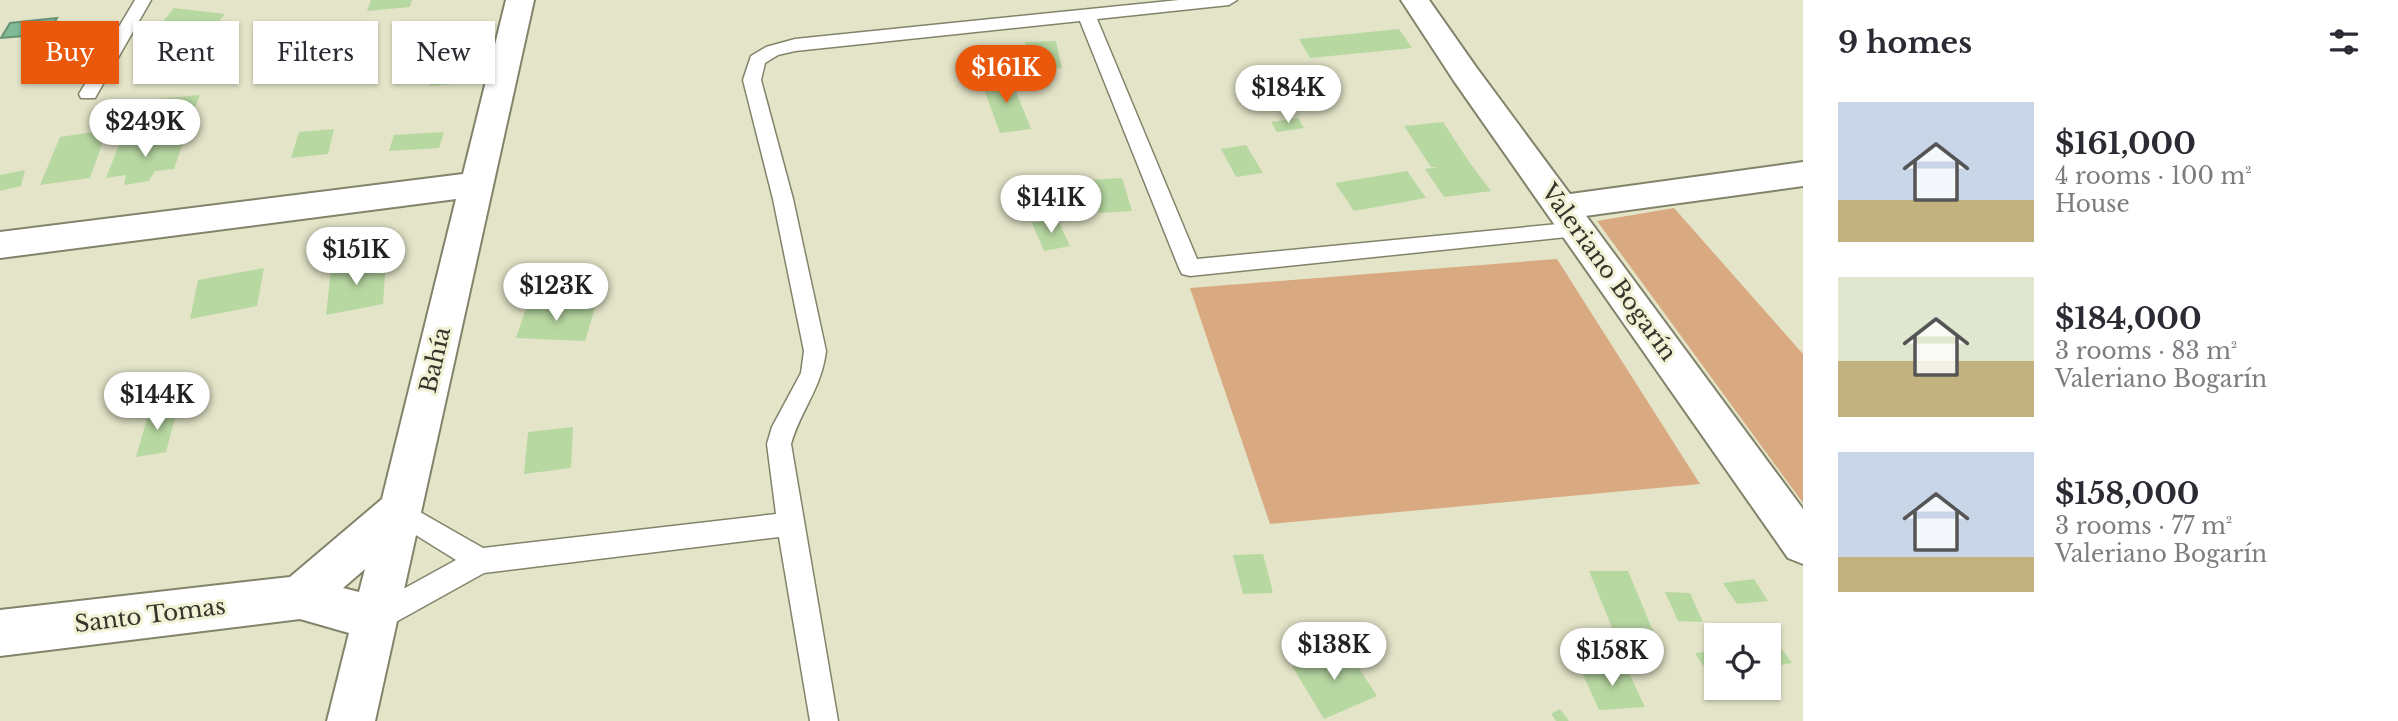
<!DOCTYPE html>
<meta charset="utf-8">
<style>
:root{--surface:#fff;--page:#f7f7f7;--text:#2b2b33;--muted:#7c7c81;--accent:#ea580c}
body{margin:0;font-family:"Libre Baskerville",serif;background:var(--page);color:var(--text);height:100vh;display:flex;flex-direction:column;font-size:26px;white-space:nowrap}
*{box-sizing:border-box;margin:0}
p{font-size:23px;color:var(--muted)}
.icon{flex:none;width:38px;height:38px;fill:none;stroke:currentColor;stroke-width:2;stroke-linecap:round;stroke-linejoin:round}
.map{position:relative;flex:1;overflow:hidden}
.sheet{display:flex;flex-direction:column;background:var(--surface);width:595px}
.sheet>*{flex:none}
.hud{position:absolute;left:21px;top:21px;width:665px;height:63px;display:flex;gap:14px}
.controls{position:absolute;left:1704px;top:623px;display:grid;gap:14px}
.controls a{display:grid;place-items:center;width:77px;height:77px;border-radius:0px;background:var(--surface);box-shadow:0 2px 5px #0004;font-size:35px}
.price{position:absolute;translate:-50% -60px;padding:0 16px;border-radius:24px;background:#fff;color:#222;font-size:23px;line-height:46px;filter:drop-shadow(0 2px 4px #0008)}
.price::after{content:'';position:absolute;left:50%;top:42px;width:21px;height:16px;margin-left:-10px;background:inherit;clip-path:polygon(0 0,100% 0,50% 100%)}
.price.on{background:var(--accent);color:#fff}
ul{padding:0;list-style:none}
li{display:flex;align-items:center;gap:21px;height:175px;padding:0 35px}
li span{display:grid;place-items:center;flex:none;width:196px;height:140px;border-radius:0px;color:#555}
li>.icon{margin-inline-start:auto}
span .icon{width:84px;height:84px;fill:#fffc;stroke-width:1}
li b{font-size:30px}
h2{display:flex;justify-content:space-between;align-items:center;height:84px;padding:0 35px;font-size:30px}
.tag{padding:0 24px;border-radius:0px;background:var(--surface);box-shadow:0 2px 5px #0004;font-size:24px;line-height:63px}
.tag.on{background:var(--accent);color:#fff}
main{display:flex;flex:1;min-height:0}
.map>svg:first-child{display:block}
</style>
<main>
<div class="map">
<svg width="1803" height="721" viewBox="0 0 1803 721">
<rect width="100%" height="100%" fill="#e3e4c8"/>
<path fill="#d9aa81" d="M 1674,208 L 1803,354 L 1803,503 L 1597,221 Z
M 1557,259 L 1700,484 L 1270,524 L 1190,288 Z"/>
<path fill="#81bb96" stroke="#6a9376" stroke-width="2" d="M 57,18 L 48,34 L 1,38 L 10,23 Z"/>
<path fill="#b8d8a2" d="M 371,0 L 412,0 L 410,7 L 367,11 Z
M 174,8 L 225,14 L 207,37 L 155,31 Z
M 1399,29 L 1412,48 L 1310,58 L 1299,39 Z
M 1056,41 L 1062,68 L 1030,69 L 1025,42 Z
M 467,69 L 464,83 L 430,86 L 433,72 Z
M 1010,77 L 1031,129 L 1000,133 L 981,81 Z
M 200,95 L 195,108 L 169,111 L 159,133 L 130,136 L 140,114 L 130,114 L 136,101 Z
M 1298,118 L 1304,128 L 1277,132 L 1271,122 Z
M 1443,122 L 1470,163 L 1491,191 L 1444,197 L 1425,169 L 1439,167 L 1431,167 L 1404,126 Z
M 334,129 L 328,154 L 291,158 L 299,132 Z
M 107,130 L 90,178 L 40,185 L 60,137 Z
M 444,132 L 439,148 L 389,151 L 394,135 Z
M 185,137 L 174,169 L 155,171 L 149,181 L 124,185 L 126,175 L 106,178 L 119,145 Z
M 1246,145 L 1263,173 L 1236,177 L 1221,149 Z
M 25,170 L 21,186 L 0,191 L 0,175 Z
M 1407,171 L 1426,198 L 1354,211 L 1335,183 Z
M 1122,178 L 1132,211 L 1099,213 L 1089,180 Z
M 1057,218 L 1070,246 L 1044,251 L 1032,223 Z
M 386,259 L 383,304 L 326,315 L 331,269 Z
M 264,268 L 257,306 L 190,319 L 198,280 Z
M 527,305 L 595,308 L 585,341 L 516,338 Z
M 178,407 L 166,452 L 136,457 L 149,412 Z
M 573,427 L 571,468 L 524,474 L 528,432 Z
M 1263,554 L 1273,593 L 1243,594 L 1233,555 Z
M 1589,571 L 1628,571 L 1653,631 L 1613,630 Z
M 1754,579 L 1768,601 L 1737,604 L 1723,583 Z
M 1665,592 L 1690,593 L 1703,622 L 1678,621 Z
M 1765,624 L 1769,631 L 1792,663 L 1769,667 L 1769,635 L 1746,635 L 1741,628 Z
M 1344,645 L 1377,696 L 1324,719 L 1292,666 Z
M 1717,650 L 1717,688 L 1695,653 Z
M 1625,665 L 1645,707 L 1599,710 L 1580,668 Z
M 1560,709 L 1569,721 L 1556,721 L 1551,714 Z"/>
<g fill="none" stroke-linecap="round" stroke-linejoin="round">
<defs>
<path id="lane" d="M 135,0 L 151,0 L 95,98 L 81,98 L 79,94 Z
M 1179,0 L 1237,0 L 1229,5 L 1097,19 L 1197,259 L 1579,222 L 1586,225 L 1589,230 L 1586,235 L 1190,276 L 1182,274 L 1179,268 L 1080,21 L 795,51 L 778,55 L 765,63 L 761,80 L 793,199 L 826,351 C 821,390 801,409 791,444 L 838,721 L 810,721 L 779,537 L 484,573 L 385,628 L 375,632 L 365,628 L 362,619 L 365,610 L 456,560 L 390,519 L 386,511 L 390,503 L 399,500 L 483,548 L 776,514 L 767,444 L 772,427 L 801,373 L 804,351 L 773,199 L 743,80 L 751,56 L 766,47 L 795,39 Z"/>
<path id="street" d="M 506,0 L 534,0 L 375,721 L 327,721 L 349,633 L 300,619 L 0,656 L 0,610 L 290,577 L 382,499 L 456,199 L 0,258 L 0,232 L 463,174 ZM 365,569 L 359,592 L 343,588 Z
M 1803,162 L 1803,186 L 1563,219 L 1551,216 L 1546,207 L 1551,198 L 1563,195 Z"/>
<path id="secondary" d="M 1401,0 L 1429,0 L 1476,67 L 1803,509 L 1803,564 L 1788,558 L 1454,81 Z"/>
</defs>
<use href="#lane" stroke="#82836a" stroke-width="3"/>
<use href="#street" stroke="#82836a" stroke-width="4"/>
<use href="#secondary" stroke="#82836a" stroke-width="4"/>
<use href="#lane" fill="#fff" fill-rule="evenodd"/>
<use href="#street" fill="#fff" fill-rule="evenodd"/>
<use href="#secondary" fill="#fff" fill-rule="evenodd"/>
</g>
<g text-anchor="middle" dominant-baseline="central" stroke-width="6" stroke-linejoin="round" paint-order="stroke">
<g font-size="23" fill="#35362b" stroke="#f0f1d5">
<text transform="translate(1609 272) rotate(54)">Valeriano Bogarín</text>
<text transform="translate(435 360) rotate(-77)">Bahía</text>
<text transform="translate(150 615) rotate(-7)">Santo Tomas</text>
</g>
</g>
</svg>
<div class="controls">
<a><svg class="icon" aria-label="locate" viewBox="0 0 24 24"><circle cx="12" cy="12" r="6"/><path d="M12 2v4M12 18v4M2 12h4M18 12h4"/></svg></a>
</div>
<b class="price on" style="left:1006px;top:105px">$161K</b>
<b class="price" style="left:1288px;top:125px">$184K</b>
<b class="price" style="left:145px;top:159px">$249K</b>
<b class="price" style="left:1051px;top:235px">$141K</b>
<b class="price" style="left:356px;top:287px">$151K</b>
<b class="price" style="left:556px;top:323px">$123K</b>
<b class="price" style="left:157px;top:432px">$144K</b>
<b class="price" style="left:1334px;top:682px">$138K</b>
<b class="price" style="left:1612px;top:688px">$158K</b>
<div class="hud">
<a class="tag on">Buy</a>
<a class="tag">Rent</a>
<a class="tag">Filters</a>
<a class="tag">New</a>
</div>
</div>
<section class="sheet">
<h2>9 homes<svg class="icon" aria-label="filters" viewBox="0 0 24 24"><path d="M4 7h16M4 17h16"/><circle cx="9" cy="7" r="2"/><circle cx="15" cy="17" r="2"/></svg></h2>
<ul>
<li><span style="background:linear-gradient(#c9d6e8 70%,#c2b280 0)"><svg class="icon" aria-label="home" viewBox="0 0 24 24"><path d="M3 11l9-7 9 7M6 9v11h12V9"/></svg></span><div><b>$161,000</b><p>4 rooms · 100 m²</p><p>House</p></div></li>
<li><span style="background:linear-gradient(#dfe7d0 60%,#c2b280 0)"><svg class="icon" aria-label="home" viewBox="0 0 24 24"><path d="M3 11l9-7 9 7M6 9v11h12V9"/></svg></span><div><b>$184,000</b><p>3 rooms · 83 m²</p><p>Valeriano Bogarín</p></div></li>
<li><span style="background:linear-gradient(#c9d6e8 75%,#c2b280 0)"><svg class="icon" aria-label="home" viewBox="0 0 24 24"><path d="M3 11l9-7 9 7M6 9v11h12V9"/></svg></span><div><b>$158,000</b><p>3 rooms · 77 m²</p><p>Valeriano Bogarín</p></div></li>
</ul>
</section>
</main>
